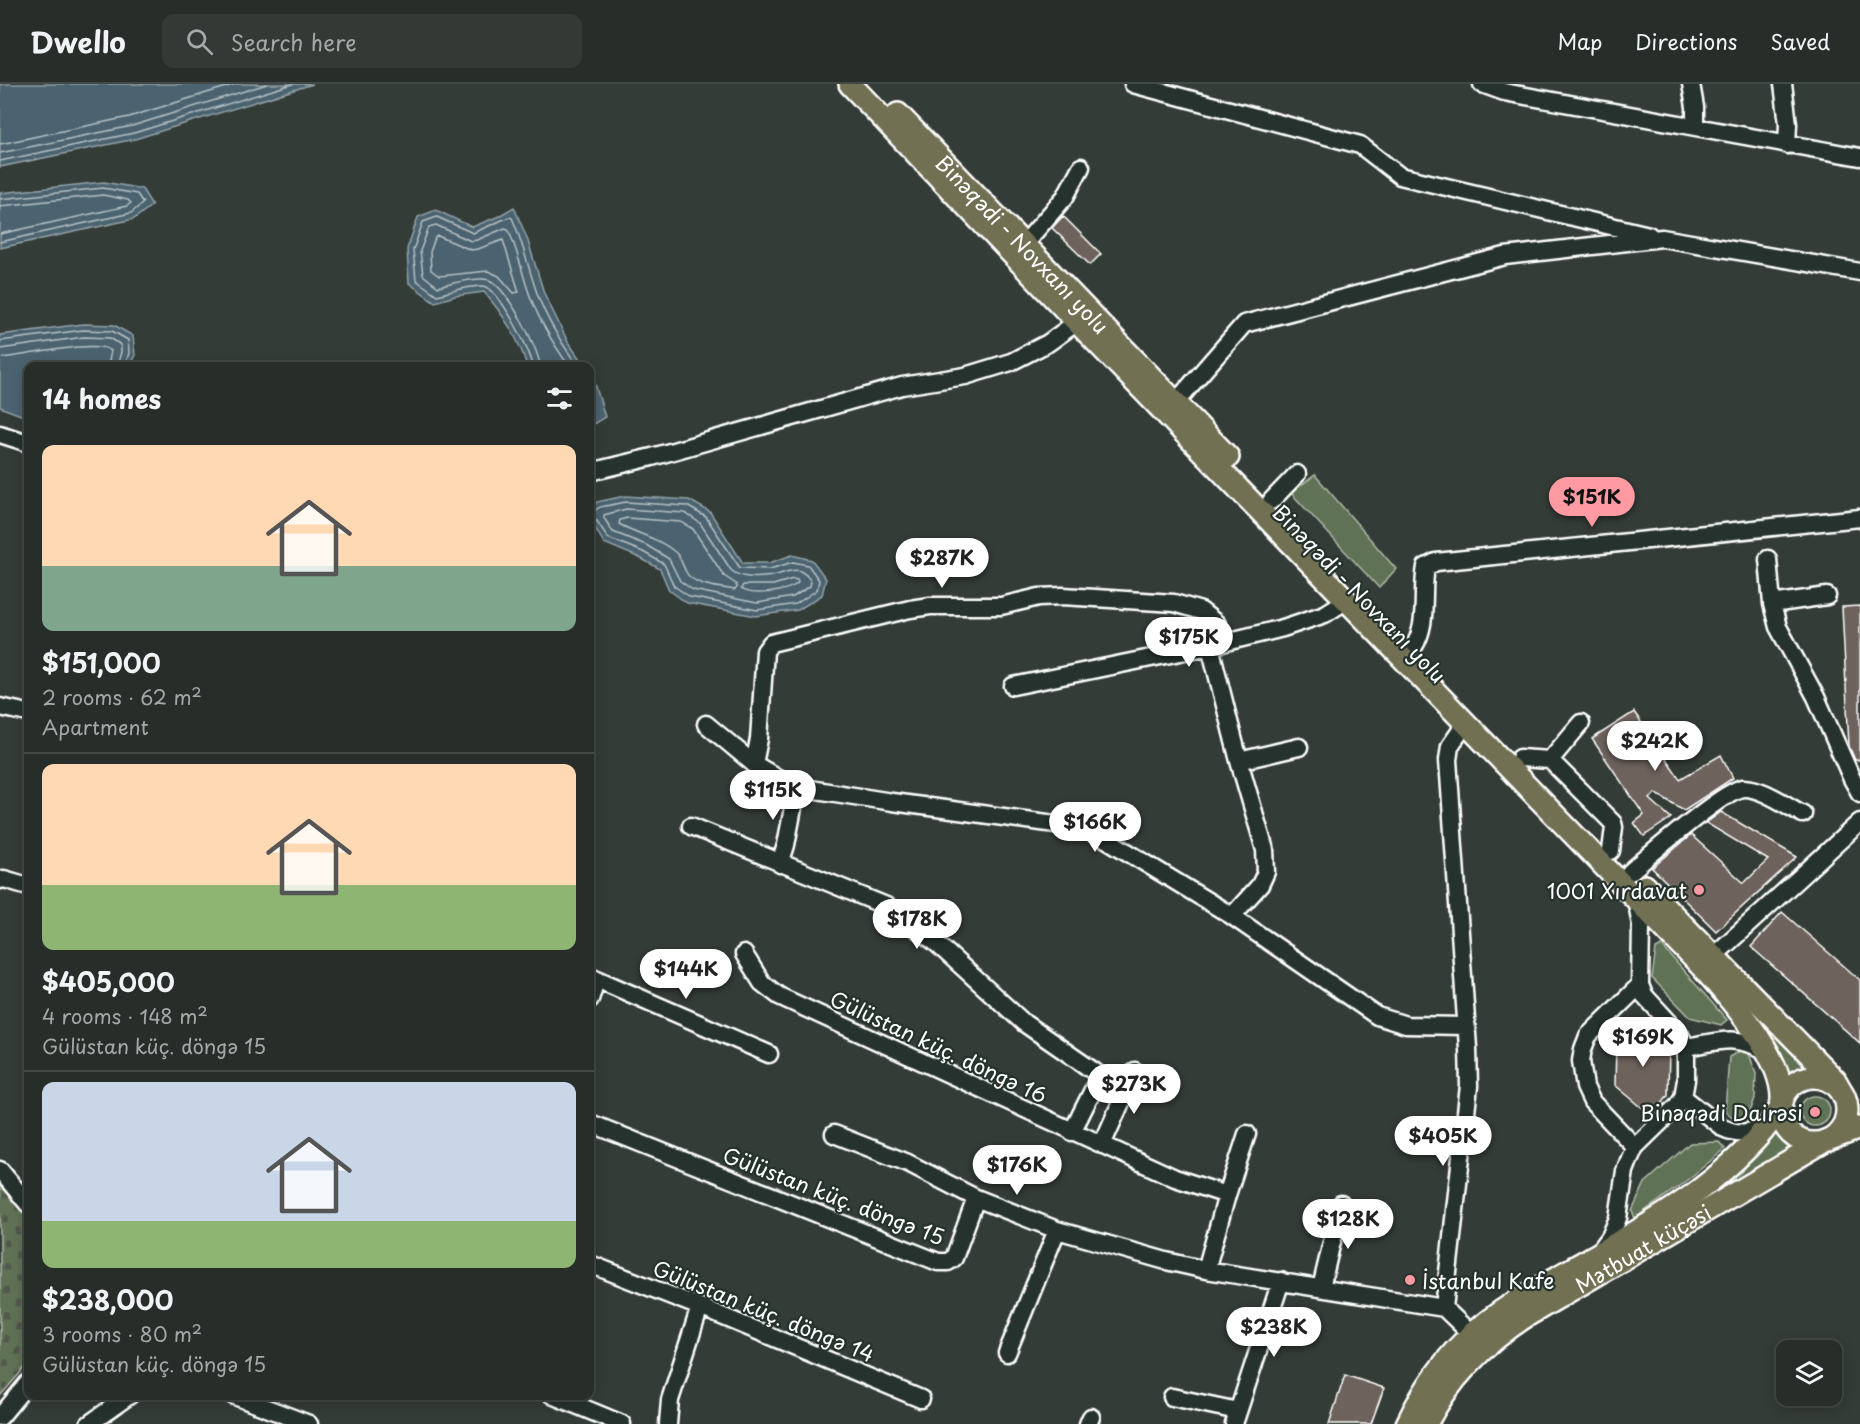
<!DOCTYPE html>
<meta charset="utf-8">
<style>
:root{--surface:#272d29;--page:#333935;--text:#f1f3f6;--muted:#a4a8a8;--line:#434946;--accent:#ff9aa2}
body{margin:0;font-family:"Playpen Sans",sans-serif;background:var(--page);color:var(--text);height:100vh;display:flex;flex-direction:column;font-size:22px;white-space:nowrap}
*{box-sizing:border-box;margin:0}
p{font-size:20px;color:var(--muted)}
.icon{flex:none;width:33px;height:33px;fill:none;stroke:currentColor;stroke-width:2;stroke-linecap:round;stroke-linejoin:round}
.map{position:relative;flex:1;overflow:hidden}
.details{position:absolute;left:24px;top:278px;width:570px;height:1038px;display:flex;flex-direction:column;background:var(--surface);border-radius:12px;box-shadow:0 3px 15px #0003,0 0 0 2px var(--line)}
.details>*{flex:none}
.controls{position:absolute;left:1776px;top:1256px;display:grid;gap:12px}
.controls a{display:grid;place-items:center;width:66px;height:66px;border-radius:12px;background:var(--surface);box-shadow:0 3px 15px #0003,0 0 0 2px var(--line);font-size:30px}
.price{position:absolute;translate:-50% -51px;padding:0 14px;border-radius:21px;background:#fff;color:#222;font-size:20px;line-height:39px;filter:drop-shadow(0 2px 3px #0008)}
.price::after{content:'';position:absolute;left:50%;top:36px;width:18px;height:14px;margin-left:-9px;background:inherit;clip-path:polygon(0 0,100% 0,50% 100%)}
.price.on{background:var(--accent);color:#111}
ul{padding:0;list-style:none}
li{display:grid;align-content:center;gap:12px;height:318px;padding:0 18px}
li+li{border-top:2px solid var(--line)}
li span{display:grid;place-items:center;height:186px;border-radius:12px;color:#555}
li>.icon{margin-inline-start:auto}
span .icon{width:108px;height:108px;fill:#fffc;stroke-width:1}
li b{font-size:26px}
h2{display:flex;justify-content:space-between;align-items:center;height:72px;padding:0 18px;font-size:26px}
header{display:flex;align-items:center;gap:36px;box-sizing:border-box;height:84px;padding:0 30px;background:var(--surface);border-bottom:2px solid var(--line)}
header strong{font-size:28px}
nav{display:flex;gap:33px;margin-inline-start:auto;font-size:21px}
.search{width:420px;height:54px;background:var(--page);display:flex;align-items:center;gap:15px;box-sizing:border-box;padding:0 21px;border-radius:12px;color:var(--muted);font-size:22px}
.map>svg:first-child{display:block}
</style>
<header>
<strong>Dwello</strong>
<div class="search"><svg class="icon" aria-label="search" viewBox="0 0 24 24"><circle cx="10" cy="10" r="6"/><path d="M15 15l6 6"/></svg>Search here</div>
<nav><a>Map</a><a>Directions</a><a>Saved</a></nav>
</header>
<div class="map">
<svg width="1860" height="1340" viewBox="0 0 1860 1340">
<defs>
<pattern id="cemetery-stones" width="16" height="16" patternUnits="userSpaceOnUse" patternTransform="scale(1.5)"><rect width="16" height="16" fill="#607255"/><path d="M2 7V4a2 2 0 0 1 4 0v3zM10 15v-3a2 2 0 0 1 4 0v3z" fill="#53594f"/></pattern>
</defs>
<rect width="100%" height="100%" fill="#343c37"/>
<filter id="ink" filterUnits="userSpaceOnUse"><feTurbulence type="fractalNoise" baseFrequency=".0167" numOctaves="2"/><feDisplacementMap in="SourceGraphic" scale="12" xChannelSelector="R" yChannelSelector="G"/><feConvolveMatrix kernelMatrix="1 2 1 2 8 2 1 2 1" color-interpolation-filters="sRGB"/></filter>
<g filter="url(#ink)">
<path fill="#607255" stroke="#b0b8aa" stroke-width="1.5" d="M 1315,391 L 1396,485 L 1379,504 L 1291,409 Z
M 1662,862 L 1727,936 L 1721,941 L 1690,933 L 1652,894 L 1656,865 Z
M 1735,907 L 1808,984 L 1795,989 L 1788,995 Z
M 1742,966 L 1748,967 L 1756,989 L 1755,1014 L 1746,1039 L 1740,1039 L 1725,1027 L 1729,973 Z
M1800 1027a15 15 0 1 1 30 0a15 15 0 1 1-30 0Z
M 1777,1042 L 1788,1057 L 1796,1062 L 1704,1115 Z
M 1719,1058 L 1725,1065 L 1686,1097 L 1635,1134 L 1632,1127 L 1645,1099 L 1690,1059 Z"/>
<path fill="url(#cemetery-stones)" stroke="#b0b8aa" stroke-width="1.5" d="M 0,1097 L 28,1135 L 28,1280 L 0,1312 Z"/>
<path fill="#4b646f" stroke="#93a2a9" stroke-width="1.5" d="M 0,0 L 313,0 L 135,55 L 0,83 Z
M 104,98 L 142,105 L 152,121 L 134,135 L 0,164 L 0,109 Z
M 514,123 L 527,154 L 544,209 L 568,258 L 585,282 L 527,282 C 519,255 503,230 484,208 L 455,212 L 435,218 L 409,199 L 407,165 L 418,133 L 436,126 L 472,143 L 497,133 Z
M 83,240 L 114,241 L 133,252 L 135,271 L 130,282 L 28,282 L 28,334 L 0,323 L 0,251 Z
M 590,288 L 593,293 L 605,333 L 590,342 Z
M 625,412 L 689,416 L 710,428 L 743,479 L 769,479 L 792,471 L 812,476 L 826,495 L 822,511 L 798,526 L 756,532 L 687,519 L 669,506 L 660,485 L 640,474 L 604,459 L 590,436 L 590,424 L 597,418 Z"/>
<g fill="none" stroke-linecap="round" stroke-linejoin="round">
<path stroke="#b7c1c5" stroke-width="1.5" d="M 0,60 L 129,33 L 236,0
M 0,69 L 132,42 L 267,0
M 0,77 L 134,49 L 292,0
M 0,115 L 103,104 L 137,110 L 143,119 L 131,129 L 0,158
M 0,122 L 103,111 L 128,116 L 131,119 L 127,122 L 0,150
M 438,152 L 471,166 L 478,165 L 503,156 L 519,208 L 514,209 L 499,192 L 488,187 L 439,192 L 431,186 L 430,168 L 435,154 Z
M 0,257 L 83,246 L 112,247 L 128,256 L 129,269 L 125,282
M 0,265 L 84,253 L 110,254 L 121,261 L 121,268 L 117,282
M 0,274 C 21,273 100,254 111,267 L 108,282
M 533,282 C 531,267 499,205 484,202 C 471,201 450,208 437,211 L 416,196 L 413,166 L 423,138 L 437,133 L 473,149 L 509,133 L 512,134 C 523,158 528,184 537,209 C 546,235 562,260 578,282
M 540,282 C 539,264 506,203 489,196 C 477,192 450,200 438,203 L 423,191 L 420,167 L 429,143 L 436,141 L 471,157 L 477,156 L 505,144 L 508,145 C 518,166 522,190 530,212 C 539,236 554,261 569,282
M 626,425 L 685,429 L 700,439 L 731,486 C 740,495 760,494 773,492 C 790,488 798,479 811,497 L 810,502 L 793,513 L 757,519 L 693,506 L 680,497 L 669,475 L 646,461 L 613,448 L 604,434 L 604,431 Z
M 590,428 L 594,427 L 600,423 L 626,418 L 687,422 L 706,433 L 740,484 L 770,485 L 793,478 L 808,481 L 819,496 L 817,506 L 796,520 L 757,526 L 690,513 L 674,502 L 664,480 L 643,468 L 608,454 L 597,437 L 590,434
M 627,434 L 681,438 L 693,445 L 724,492 L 736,500 L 737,504 L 734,506 C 720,503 693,502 686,488 C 682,481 681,473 675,468 C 659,454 637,450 619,440 L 620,436 Z
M 793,495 L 797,496 L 798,499 C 787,508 753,513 741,505 L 743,501 L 773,501 Z"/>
</g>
<path fill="#6e625d" stroke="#fff" stroke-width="1.5" d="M 1063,132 L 1101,170 L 1090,181 L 1052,144 Z
M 1860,522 L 1860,676 L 1855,676 L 1849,662 L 1842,523 Z
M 1634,628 L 1680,695 L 1721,671 L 1733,694 L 1684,726 L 1655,709 L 1650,715 L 1671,734 L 1644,752 L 1634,739 L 1644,731 L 1592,655 Z
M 1721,728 L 1797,773 L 1716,847 L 1652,784 L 1691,751 L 1744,799 L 1768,776 L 1706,739 Z
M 1782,828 L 1860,896 L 1860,959 L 1751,863 Z
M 1647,938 L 1669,964 L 1668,1011 L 1652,1032 L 1615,1001 L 1616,961 Z
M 1345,1291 L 1384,1304 L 1371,1340 L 1329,1340 Z"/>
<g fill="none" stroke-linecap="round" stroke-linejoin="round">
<defs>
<path id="minor" d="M 1133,0 L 1360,61 L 1400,92 L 1649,151
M 1482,0 L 1504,8 L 1860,73
M 1691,0 L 1695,23 L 1695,42
M 1783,0 L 1788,40 L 1787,61
M 1024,160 L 1065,113 L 1081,83
M 1176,318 L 1244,240 L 1505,172 L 1662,154 L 1860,188
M 0,350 L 28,359
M 590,388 L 652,373 L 902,302 L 965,292 L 1011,278 L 1048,259 L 1077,238
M 1271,417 L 1297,390
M 1768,475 L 1772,520 L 1778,543 L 1816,613 L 1852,695 L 1860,709
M 1772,520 L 1827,512
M 1210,562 L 1239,677 L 1265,766 L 1266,788 L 1260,801 L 1232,832
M 1413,564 C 1429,540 1421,510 1426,483 L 1436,478 L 1860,434
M 1013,602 L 1210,562 L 1283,544 L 1325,530 L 1347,516
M 0,623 L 28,629
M 706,640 L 754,680 L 778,694 L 797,703 L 892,718 L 1070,742 L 1088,746 L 1106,755 L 1232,832 L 1377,932 L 1406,941 L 1466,942
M 1520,674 L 1550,676 L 1613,739 L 1614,743 L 1611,767
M 1550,676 L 1581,639
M 1239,677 L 1299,663
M 754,680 L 759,655 L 765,567 L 771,559 L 910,525 L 930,522 L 1001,522 L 1039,513 L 1063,512 L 1174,519 L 1201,527 L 1217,540 L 1223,559
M 691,742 L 886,822 L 935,858 L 1024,939 L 1095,988 L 1098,993 L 1096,1000 L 1072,1048
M 780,780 L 786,761 L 797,703
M 1630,788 C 1649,772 1724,706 1743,704 C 1761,703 1787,722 1803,730
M 0,796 L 4,795 L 28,802
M 744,870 L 762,899 L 779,912 L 1175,1094 L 1227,1111 L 1206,1186
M 1705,880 L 1860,738
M 590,892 L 769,970
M 590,915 L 596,896
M 1686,963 C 1721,957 1733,950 1767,967
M 1683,1013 L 1723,1044 C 1740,1052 1752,1048 1768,1041
M 590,1039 L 938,1178 L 948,1178 L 954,1174 L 976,1114 L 1057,1146 L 1166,1177 L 1206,1186 L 1444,1224 L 1471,1250
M 834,1050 L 908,1079 L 976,1114
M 1102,1061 L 1135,987
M 1635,1063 L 1592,1018 L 1585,1003 L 1581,977 L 1583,965 L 1588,952 L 1640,901
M 0,1086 L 28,1120
M 1227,1111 L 1247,1050
M 1599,1168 L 1610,1153 L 1618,1134 L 1625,1087 L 1630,1074 L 1635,1063 L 1677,1022 L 1683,1013 L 1686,996 L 1686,963 L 1679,949 L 1644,911 L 1640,901 L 1641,841 L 1636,814
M 590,1180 L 700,1223 L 921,1315
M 1321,1204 L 1341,1120
M 1444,1224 L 1469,1002 L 1468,964 L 1448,676 L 1450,662 L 1466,639
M 1007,1269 L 1057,1146
M 232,1311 L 309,1340
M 552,1311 L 622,1340
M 1172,1313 L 1238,1327
M 0,1333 L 28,1299
M 89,1340 L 130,1311
M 668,1340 L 670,1316 L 700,1223
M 1088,1340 L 1091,1333
M 1234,1340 L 1281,1197"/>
<g id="major">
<path d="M 850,0 L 1077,238 L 1702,883 C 1729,915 1784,972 1782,1017 C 1781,1028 1769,1039 1763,1047 C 1711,1108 1637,1148 1568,1187 C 1535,1206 1502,1224 1473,1249 C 1445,1274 1423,1306 1407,1340"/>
<path id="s1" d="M 898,30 L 1228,373"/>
<path d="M 1645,802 L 1824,985 L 1835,996 L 1844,1012"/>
<circle cx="1814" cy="1026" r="33"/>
<path id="s2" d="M 1426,1340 C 1450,1294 1484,1259 1528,1231 L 1825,1057 L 1860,1044"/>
</g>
</defs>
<use href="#minor" stroke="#fff" stroke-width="21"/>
<use href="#major" stroke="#fff" stroke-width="26"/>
<use href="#minor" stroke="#26332d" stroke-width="16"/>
<use href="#major" stroke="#716f52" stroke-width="21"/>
</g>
</g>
<g fill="#ff9aa2" stroke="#26332d" stroke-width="2">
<circle cx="1699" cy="806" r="6"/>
<circle cx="1815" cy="1028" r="6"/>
<circle cx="1410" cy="1196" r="6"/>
</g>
<g text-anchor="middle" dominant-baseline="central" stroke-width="4.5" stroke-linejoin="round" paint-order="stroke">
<g font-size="21" fill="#fff" stroke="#26332d">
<text stroke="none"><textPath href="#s1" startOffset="180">Binəqədi - Novxanı yolu</textPath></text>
<text transform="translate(1360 509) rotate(46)">Binəqədi - Novxanı yolu</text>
<text transform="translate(939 962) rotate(25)">Gülüstan küç. döngə 16</text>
<text transform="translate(834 1111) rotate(21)">Gülüstan küç. döngə 15</text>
<text stroke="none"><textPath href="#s2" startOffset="284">Mətbuat küçəsi</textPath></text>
<text transform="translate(764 1226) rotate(22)">Gülüstan küç. döngə 14</text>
</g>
<g font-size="21" fill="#fff" stroke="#26332d" text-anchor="end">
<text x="1687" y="806">1001 Xırdavat</text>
<text x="1803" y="1028">Binəqədi Dairəsi</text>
<text x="1422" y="1196" text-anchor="start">İstanbul Kafe</text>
</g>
</g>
</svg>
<div class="controls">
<a><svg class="icon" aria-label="layers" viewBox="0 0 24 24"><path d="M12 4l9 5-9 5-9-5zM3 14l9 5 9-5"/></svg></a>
</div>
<b class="price on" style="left:1592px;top:444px">$151K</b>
<b class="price" style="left:942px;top:505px">$287K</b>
<b class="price" style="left:1189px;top:584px">$175K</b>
<b class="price" style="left:1655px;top:688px">$242K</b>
<b class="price" style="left:773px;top:737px">$115K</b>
<b class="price" style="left:1095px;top:769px">$166K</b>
<b class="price" style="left:917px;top:866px">$178K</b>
<b class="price" style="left:686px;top:916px">$144K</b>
<b class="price" style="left:1643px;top:984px">$169K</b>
<b class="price" style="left:1134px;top:1031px">$273K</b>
<b class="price" style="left:1443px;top:1083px">$405K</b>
<b class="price" style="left:1017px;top:1112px">$176K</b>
<b class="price" style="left:1348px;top:1166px">$128K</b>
<b class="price" style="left:1274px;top:1274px">$238K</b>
<section class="details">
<h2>14 homes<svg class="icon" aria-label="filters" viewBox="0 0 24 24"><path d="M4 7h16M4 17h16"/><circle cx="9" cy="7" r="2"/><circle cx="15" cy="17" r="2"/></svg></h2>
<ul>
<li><span style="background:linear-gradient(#ffd9b3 65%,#7fa58c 0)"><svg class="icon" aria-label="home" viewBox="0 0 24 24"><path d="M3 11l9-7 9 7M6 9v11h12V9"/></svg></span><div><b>$151,000</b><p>2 rooms · 62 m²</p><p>Apartment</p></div></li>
<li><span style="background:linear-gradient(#ffd9b3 65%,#8fb573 0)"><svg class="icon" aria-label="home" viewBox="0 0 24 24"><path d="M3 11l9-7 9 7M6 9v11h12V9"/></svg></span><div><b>$405,000</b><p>4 rooms · 148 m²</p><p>Gülüstan küç. döngə 15</p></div></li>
<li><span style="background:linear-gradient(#c9d6e8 75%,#8fb573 0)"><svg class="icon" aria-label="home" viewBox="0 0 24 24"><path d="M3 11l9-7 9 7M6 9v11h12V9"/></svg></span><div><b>$238,000</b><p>3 rooms · 80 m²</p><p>Gülüstan küç. döngə 15</p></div></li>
</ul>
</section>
</div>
